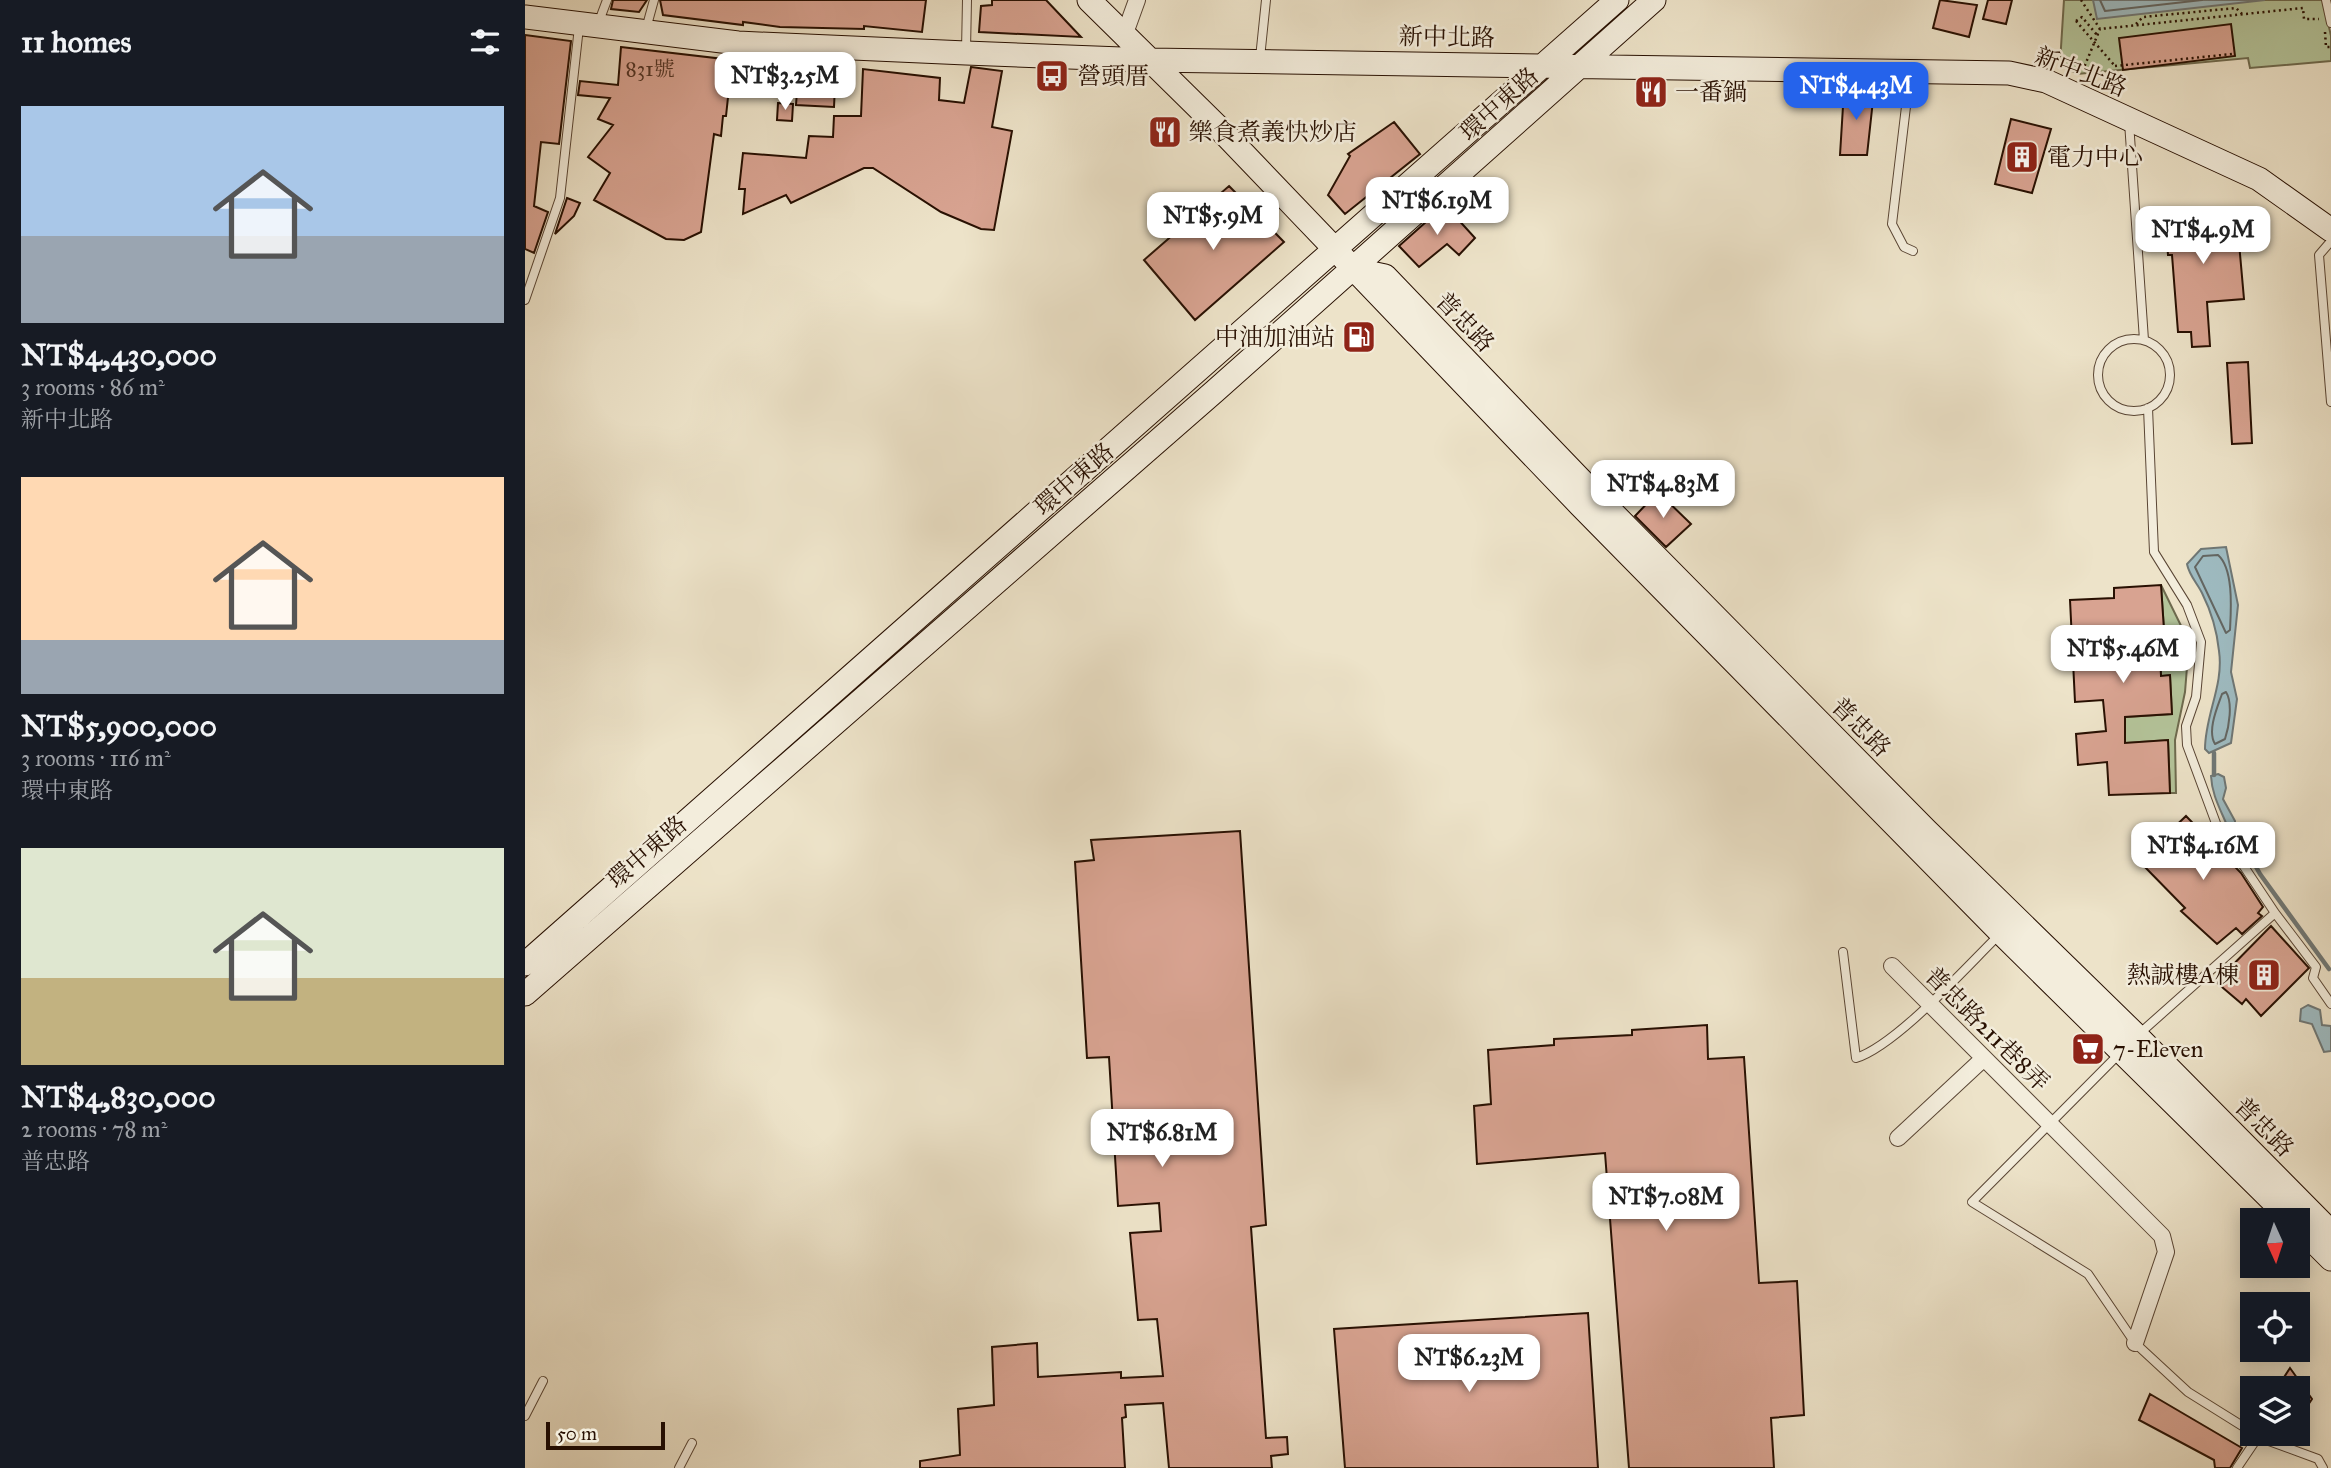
<!DOCTYPE html>
<meta charset="utf-8">
<style>
:root{--surface:#171b24;--page:#20242c;--text:#f1f3f6;--muted:#9ea1a6;--accent:#2563eb}
body{margin:0;font-family:"IM FELL Great Primer","Noto Serif TC",serif;background:var(--page);color:var(--text);height:100vh;display:flex;flex-direction:column;font-size:26px;white-space:nowrap}
*{box-sizing:border-box;margin:0}
p{font-size:23px;color:var(--muted)}
.icon{flex:none;width:38px;height:38px;fill:none;stroke:currentColor;stroke-width:2;stroke-linecap:round;stroke-linejoin:round}
.map{position:relative;flex:1;overflow:hidden}
.sheet{display:flex;flex-direction:column;background:var(--surface);width:525px}
.sheet>*{flex:none}
.needle{width:46px;rotate:177deg}
.fabs{position:absolute;left:1715px;top:1208px;display:grid;gap:14px}
.fabs a{display:grid;place-items:center;width:70px;height:70px;border-radius:0px;background:var(--surface);box-shadow:0 4px 18px #0003;font-size:35px}
.scale{position:absolute;left:21px;bottom:18px;width:119px;box-sizing:border-box;padding-left:7px;border:4px solid #281002;border-top:0;font-size:19px;line-height:24px;white-space:nowrap;color:#281002;-webkit-text-stroke:5px #f3eddc;paint-order:stroke}
.price{position:absolute;translate:-50% -60px;padding:0 16px;border-radius:14px;background:#fff;color:#222;font-size:23px;line-height:46px;filter:drop-shadow(0 2px 4px #0008)}
.price::after{content:'';position:absolute;left:50%;top:42px;width:21px;height:16px;margin-left:-10px;background:inherit;clip-path:polygon(0 0,100% 0,50% 100%)}
.price.active{background:var(--accent);color:#fff}
ul{padding:0;list-style:none}
li{display:grid;align-content:center;gap:14px;height:371px;padding:0 21px}
li span{display:grid;place-items:center;height:217px;border-radius:0px;color:#555}
li>.icon{margin-inline-start:auto}
span .icon{width:126px;height:126px;fill:#fffc;stroke-width:1}
li b{font-size:30px}
h2{display:flex;justify-content:space-between;align-items:center;height:84px;padding:0 21px;font-size:30px}
main{display:flex;flex:1;min-height:0}
.map>svg:first-child{display:block}
</style>
<main>
<section class="sheet">
<h2>11 homes<svg class="icon" aria-label="filters" viewBox="0 0 24 24"><path d="M4 7h16M4 17h16"/><circle cx="9" cy="7" r="2"/><circle cx="15" cy="17" r="2"/></svg></h2>
<ul>
<li><span style="background:linear-gradient(#a9c7e8 60%,#9aa5b1 0)"><svg class="icon" aria-label="home" viewBox="0 0 24 24"><path d="M3 11l9-7 9 7M6 9v11h12V9"/></svg></span><div><b>NT$4,430,000</b><p>3 rooms · 86 m²</p><p>新中北路</p></div></li>
<li><span style="background:linear-gradient(#ffd9b3 75%,#9aa5b1 0)"><svg class="icon" aria-label="home" viewBox="0 0 24 24"><path d="M3 11l9-7 9 7M6 9v11h12V9"/></svg></span><div><b>NT$5,900,000</b><p>3 rooms · 116 m²</p><p>環中東路</p></div></li>
<li><span style="background:linear-gradient(#dfe7d0 60%,#c2b280 0)"><svg class="icon" aria-label="home" viewBox="0 0 24 24"><path d="M3 11l9-7 9 7M6 9v11h12V9"/></svg></span><div><b>NT$4,830,000</b><p>2 rooms · 78 m²</p><p>普忠路</p></div></li>
</ul>
</section>
<div class="map">
<svg width="1806" height="1468" viewBox="0 0 1806 1468">
<rect width="100%" height="100%" fill="#ede3c9"/>
<filter id="stains"><feTurbulence type="fractalNoise" baseFrequency=".00286" numOctaves="4"/><feColorMatrix values="0 0 0 0 .2 0 0 0 0 .09 0 0 0 0 .02 0 0 0 .5 -.17"/></filter>
<radialGradient id="worn" r=".72"><stop offset=".6" stop-color="#630" stop-opacity="0"/><stop offset="1" stop-color="#630" stop-opacity=".3"/></radialGradient>
<path fill="#b4c49a" stroke="#6e6a4e" stroke-width="2" d="M 1539,0 L 1798,0 L 1806,36 L 1806,61 L 1725,68 L 1723,58 L 1552,74 L 1535,63 Z
M 1636,585 L 1664,642 L 1660,692 L 1650,740 L 1651,793 L 1645,793 L 1643,740 L 1600,743 L 1600,717 L 1647,714 L 1645,675 L 1636,676 L 1634,631 L 1639,629 Z"/>
<path fill="#9ebbc1" stroke="#6f7775" stroke-width="2" d="M 1568,0 L 1740,0 L 1572,19 Z
M 1701,547 L 1713,605 L 1706,672 L 1712,699 L 1706,743 L 1684,753 L 1680,749 C 1680,715 1699,685 1694,651 C 1692,631 1686,611 1677,593 C 1672,583 1664,575 1662,564 L 1676,549 Z
M 1693,774 L 1699,777 L 1701,788 L 1698,799 L 1710,821 L 1710,829 L 1703,828 C 1696,810 1687,796 1686,776 Z
M 1783,1005 L 1795,1010 L 1797,1025 L 1806,1026 L 1806,1051 L 1799,1052 L 1787,1024 L 1775,1021 L 1776,1009 Z"/>
<g fill="none" stroke-linecap="round" stroke-linejoin="round">
<path stroke="#636662" stroke-width="2" d="M 1575,0 L 1580,11 L 1677,0
M 1693,555 C 1709,569 1706,610 1705,630 L 1701,633 L 1670,567 L 1678,556 Z
M 1701,692 C 1708,703 1704,727 1700,739 L 1690,744 C 1682,731 1692,708 1697,694 Z"/>
<path stroke="#6f7775" stroke-width="4.5" d="M 1689,775 L 1689,753
M 1710,829 L 1735,874 L 1804,969"/>
</g>
<path fill="#d8a391" stroke="#281002" stroke-width="2" d="M 88,0 L 122,0 L 114,12 L 86,9 Z
M 135,0 L 401,0 L 397,32 L 339,26 L 339,29 L 255,27 L 218,22 L 218,25 L 138,15 Z
M 467,0 L 521,0 L 556,37 L 454,32 L 456,6 L 467,5 Z
M 1415,0 L 1452,5 L 1444,37 L 1408,28 Z
M 1463,0 L 1487,0 L 1481,24 L 1458,19 Z
M 1706,24 L 1710,56 L 1598,70 L 1594,38 Z
M 0,35 L 46,41 L 34,144 L 16,142 L 9,206 L 23,212 L 9,253 L 0,249 Z
M 96,47 L 207,60 L 201,116 L 198,116 L 196,136 L 189,134 L 176,232 L 159,240 L 141,239 L 69,200 L 85,173 L 63,157 L 88,125 L 73,119 L 85,98 L 53,95 L 55,81 L 93,85 Z
M 274,62 L 311,64 L 309,107 L 271,105 Z
M 446,67 L 477,71 L 467,127 L 487,131 L 469,230 L 456,229 L 416,212 L 348,168 L 339,168 L 266,203 L 261,195 L 218,214 L 220,189 L 214,189 L 218,153 L 281,158 L 284,136 L 308,137 L 309,116 L 336,116 L 338,69 L 415,78 L 414,100 L 439,103 Z
M 1319,90 L 1349,91 L 1342,155 L 1315,155 Z
M 253,103 L 268,104 L 267,121 L 252,120 Z
M 1486,119 L 1526,129 L 1507,193 L 1470,184 Z
M 869,122 L 895,154 L 820,214 L 803,195 L 825,156 L 823,154 Z
M 704,186 L 759,242 L 670,320 L 619,260 Z
M 42,198 L 55,203 L 49,216 L 30,234 Z
M 920,205 L 950,238 L 934,255 L 922,244 L 894,267 L 874,246 Z
M 1711,209 L 1719,299 L 1682,302 L 1685,346 L 1667,347 L 1666,332 L 1653,332 L 1647,255 L 1643,255 L 1640,212 Z
M 1723,362 L 1727,443 L 1707,444 L 1702,363 Z
M 1133,492 L 1166,524 L 1141,547 L 1110,516 Z
M 1636,585 L 1639,630 L 1634,631 L 1636,676 L 1645,675 L 1647,714 L 1600,717 L 1600,743 L 1643,740 L 1645,793 L 1584,795 L 1582,762 L 1553,765 L 1551,734 L 1581,731 L 1578,700 L 1550,702 L 1545,600 L 1589,598 L 1589,588 Z
M 1661,816 L 1716,873 L 1738,907 L 1733,913 L 1737,916 L 1717,934 L 1711,928 L 1692,944 L 1656,911 L 1660,908 L 1614,861 Z
M 715,831 L 741,1225 L 726,1227 L 741,1438 L 762,1437 L 763,1454 L 746,1456 L 747,1468 L 644,1468 L 638,1403 L 600,1405 L 601,1417 L 597,1418 L 600,1468 L 395,1468 L 395,1461 L 435,1455 L 433,1409 L 469,1405 L 467,1347 L 512,1343 L 513,1377 L 596,1372 L 596,1378 L 638,1376 L 632,1319 L 613,1320 L 605,1233 L 636,1231 L 634,1203 L 593,1206 L 584,1057 L 562,1058 L 550,862 L 569,860 L 566,840 Z
M 1746,926 L 1784,968 L 1736,1016 L 1721,999 L 1717,1004 L 1691,982 Z
M 1182,1025 L 1183,1059 L 1219,1057 L 1234,1283 L 1272,1281 L 1279,1415 L 1246,1418 L 1249,1468 L 1104,1468 L 1080,1153 L 952,1164 L 949,1106 L 966,1104 L 963,1050 L 1029,1045 L 1029,1039 L 1107,1035 L 1107,1030 Z
M 1063,1313 L 1073,1468 L 820,1468 L 809,1329 Z
M 1765,1368 L 1787,1399 L 1773,1420 L 1773,1388 L 1752,1388 Z
M 1625,1394 L 1717,1448 L 1705,1468 L 1690,1468 L 1689,1460 L 1614,1420 Z"/>
<g fill="none" stroke-linecap="round" stroke-linejoin="round">
<defs>
<path id="lane" d="M 1801,0 L 1806,23
M 73,24 L 82,0
M 121,29 L 129,0
M 441,50 L 442,0
M 735,58 L 741,0
M 1385,73 L 1367,224 L 1379,247 L 1388,251
M 1604,122 L 1619,340
M 1806,241 L 1794,255 L 1806,402
M 0,300 L 35,198 L 54,27
M1573 375a36 36 0 1 1 72 0a36 36 0 1 1-72 0Z
M 1750,913 L 1791,967 L 1788,978 L 1806,1004
M 1318,952 L 1331,1058 C 1372,1045 1442,966 1475,934
M 1614,1034 L 1750,913 L 1692,826 L 1662,745 L 1661,726 L 1671,697 L 1676,642 L 1662,605 L 1629,552 L 1623,408
M 1595,1053 L 1447,1202 L 1563,1274 L 1610,1343 L 1663,1392 L 1727,1432
M 0,1416 L 18,1381
M 1733,1437 L 1793,1459 L 1798,1468
M 154,1468 L 167,1443
M 1712,1468 L 1733,1437 L 1730,1434"/>
<path id="street" d="M 599,36 L 612,0
M 1367,966 L 1637,1236 L 1641,1252 L 1610,1343
M 1373,1138 L 1459,1058"/>
<path id="secondary" d="M 564,0 L 693,127 L 1055,505 L 1476,933 L 1767,1220
M 0,17 L 213,43 L 441,53 L 623,60 L 1484,73 L 1521,81 L 1734,179 L 1806,230
M 827,269 L 860,276 L 1078,503 L 1401,830 L 1612,1036 L 1806,1232
M 0,964 L 1092,0
M 0,994 L 690,391 L 1129,0
M 1773,1226 L 1806,1259"/>
</defs>
<use href="#lane" stroke="#594534" stroke-width="10"/>
<use href="#street" stroke="#594534" stroke-width="18"/>
<use href="#secondary" stroke="#281002" stroke-width="25"/>
<path stroke="#281002" stroke-width="2.5" stroke-dasharray="2 3.5" stroke-linecap="butt" d="M 1556,0 L 1575,29 L 1778,8 L 1779,19 L 1794,19
M 1551,21 L 1557,17 L 1572,35
M 1611,24 L 1618,17 L 1711,8 L 1717,14
M 1800,32 L 1801,47 L 1806,47
M 1590,66 L 1707,54
M 1544,72 L 1560,65 L 1575,29"/>
<use href="#lane" stroke="#f3eddc" stroke-width="8"/>
<use href="#street" stroke="#f3eddc" stroke-width="16"/>
<use href="#secondary" stroke="#f3eddc" stroke-width="23"/>
<path stroke="#281002" stroke-width="2.5" stroke-dasharray="2 3.5" stroke-linecap="butt" d="M 1551,21 L 1590,66"/>
</g>
<defs>
<symbol id="bus-square" viewBox="-11 -11 22 22"><rect x="-9" y="-9" width="18" height="18" rx="4" fill="#8f2418" stroke="#f3eddc"/><path d="M-5-6H5V4H4V6H2V4H-2V6H-4V4H-5ZM-3.5-4V0h7V-4ZM-3.5 1.2v1.5H-2V1.2ZM2 1.2v1.5H3.5V1.2Z" fill="#fff"/></symbol>
<symbol id="restaurant-square" viewBox="-11 -11 22 22"><rect x="-9" y="-9" width="18" height="18" rx="4" fill="#8f2418" stroke="#f3eddc"/><path d="M-5-6h1v4h1v-4h1v4h1v-4h1v5L-1.5 .5V6h-2V.5L-5-1ZM5-6V6H3V1.5H1.5Q1.5-4 5-6Z" fill="#fff"/></symbol>
<symbol id="building-square" viewBox="-11 -11 22 22"><rect x="-9" y="-9" width="18" height="18" rx="4" fill="#8f2418" stroke="#f3eddc"/><path d="M-4-6H4V6H1V3H-1V6H-4ZM-2.5-4.3h1.7v1.8h-1.7ZM.8-4.3h1.7v1.8H.8ZM-2.5-1h1.7V.8h-1.7ZM.8-1h1.7V.8H.8Z" fill="#fff"/></symbol>
<symbol id="fuel-square" viewBox="-11 -11 22 22"><rect x="-9" y="-9" width="18" height="18" rx="4" fill="#8f2418" stroke="#f3eddc"/><path d="M-5.5-6h7V0h2V4h1.3V-2.5L3-4.5l.8-.8L6-3V5H2.5V1h-1V6h-7ZM-4.2-4.7v3.2H.2V-4.7Z" fill="#fff"/></symbol>
<symbol id="supermarket-square" viewBox="-11 -11 22 22"><rect x="-9" y="-9" width="18" height="18" rx="4" fill="#8f2418" stroke="#f3eddc"/><path d="M-6-5.5h2.5l.6 2H6L4.5 2H-2.5L-4.4-4H-6ZM-1.5 3.2a1.3 1.3 0 1 0 .1 0ZM3 3.2a1.3 1.3 0 1 0 .1 0Z" fill="#fff"/></symbol>
</defs>
<g fill-rule="evenodd">
<use href="#bus-square" x="508" y="57" width="38" height="38"/>
<use href="#restaurant-square" x="1107" y="73" width="38" height="38"/>
<use href="#restaurant-square" x="621" y="113" width="38" height="38"/>
<use href="#building-square" x="1478" y="138" width="38" height="38"/>
<use href="#fuel-square" x="815" y="318" width="38" height="38"/>
<use href="#building-square" x="1720" y="956" width="38" height="38"/>
<use href="#supermarket-square" x="1544" y="1030" width="38" height="38"/>
</g>
<g text-anchor="middle" dominant-baseline="central" stroke-width="5" stroke-linejoin="round" paint-order="stroke">
<g font-size="21" fill="#543526">
<text x="125" y="69">831號</text>
</g>
<g font-size="24" fill="#281002" stroke="#f3eddc">
<text transform="translate(922 37) rotate(1)">新中北路</text>
<text transform="translate(1556 72) rotate(21)">新中北路</text>
<text transform="translate(974 104) rotate(-42)">環中東路</text>
<text transform="translate(940 322) rotate(46)">普忠路</text>
<text transform="translate(549 479) rotate(-41)">環中東路</text>
<text transform="translate(1336 727) rotate(45)">普忠路</text>
<text transform="translate(122 852) rotate(-41)">環中東路</text>
<text transform="translate(1462 1029) rotate(45)">普忠路211巷8弄</text>
<text transform="translate(1739 1127) rotate(45)">普忠路</text>
</g>
<g font-size="24" fill="#281002" stroke="#f3eddc" text-anchor="start">
<text x="552" y="76">營頭厝</text>
<text x="1150" y="92">一番鍋</text>
<text x="664" y="132">樂食煮義快炒店</text>
<text x="1522" y="157">電力中心</text>
<text x="810" y="337" text-anchor="end">中油加油站</text>
<text x="1714" y="975" text-anchor="end">熱誠樓A棟</text>
<text x="1588" y="1049">7-Eleven</text>
</g>
</g>
<rect width="100%" height="100%" filter="url(#stains)"/>
<rect width="100%" height="100%" fill="url(#worn)"/>
</svg>
<div class="fabs">
<a><svg class="needle" viewBox="-14 -14 28 28"><path d="M0-13l5 13h-10z" fill="#e53935"/><path d="M0 13l5-13h-10z" fill="#9ea1a6"/></svg></a>
<a><svg class="icon" aria-label="locate" viewBox="0 0 24 24"><circle cx="12" cy="12" r="6"/><path d="M12 2v4M12 18v4M2 12h4M18 12h4"/></svg></a>
<a><svg class="icon" aria-label="layers" viewBox="0 0 24 24"><path d="M12 4l9 5-9 5-9-5zM3 14l9 5 9-5"/></svg></a>
</div>
<div class="scale">50 m</div>
<b class="price" style="left:260px;top:112px">NT$3.25M</b>
<b class="price active" style="left:1331px;top:122px">NT$4.43M</b>
<b class="price" style="left:912px;top:237px">NT$6.19M</b>
<b class="price" style="left:688px;top:252px">NT$5.9M</b>
<b class="price" style="left:1678px;top:266px">NT$4.9M</b>
<b class="price" style="left:1138px;top:520px">NT$4.83M</b>
<b class="price" style="left:1598px;top:685px">NT$5.46M</b>
<b class="price" style="left:1678px;top:882px">NT$4.16M</b>
<b class="price" style="left:637px;top:1169px">NT$6.81M</b>
<b class="price" style="left:1141px;top:1233px">NT$7.08M</b>
<b class="price" style="left:944px;top:1394px">NT$6.23M</b>
</div>
</main>
